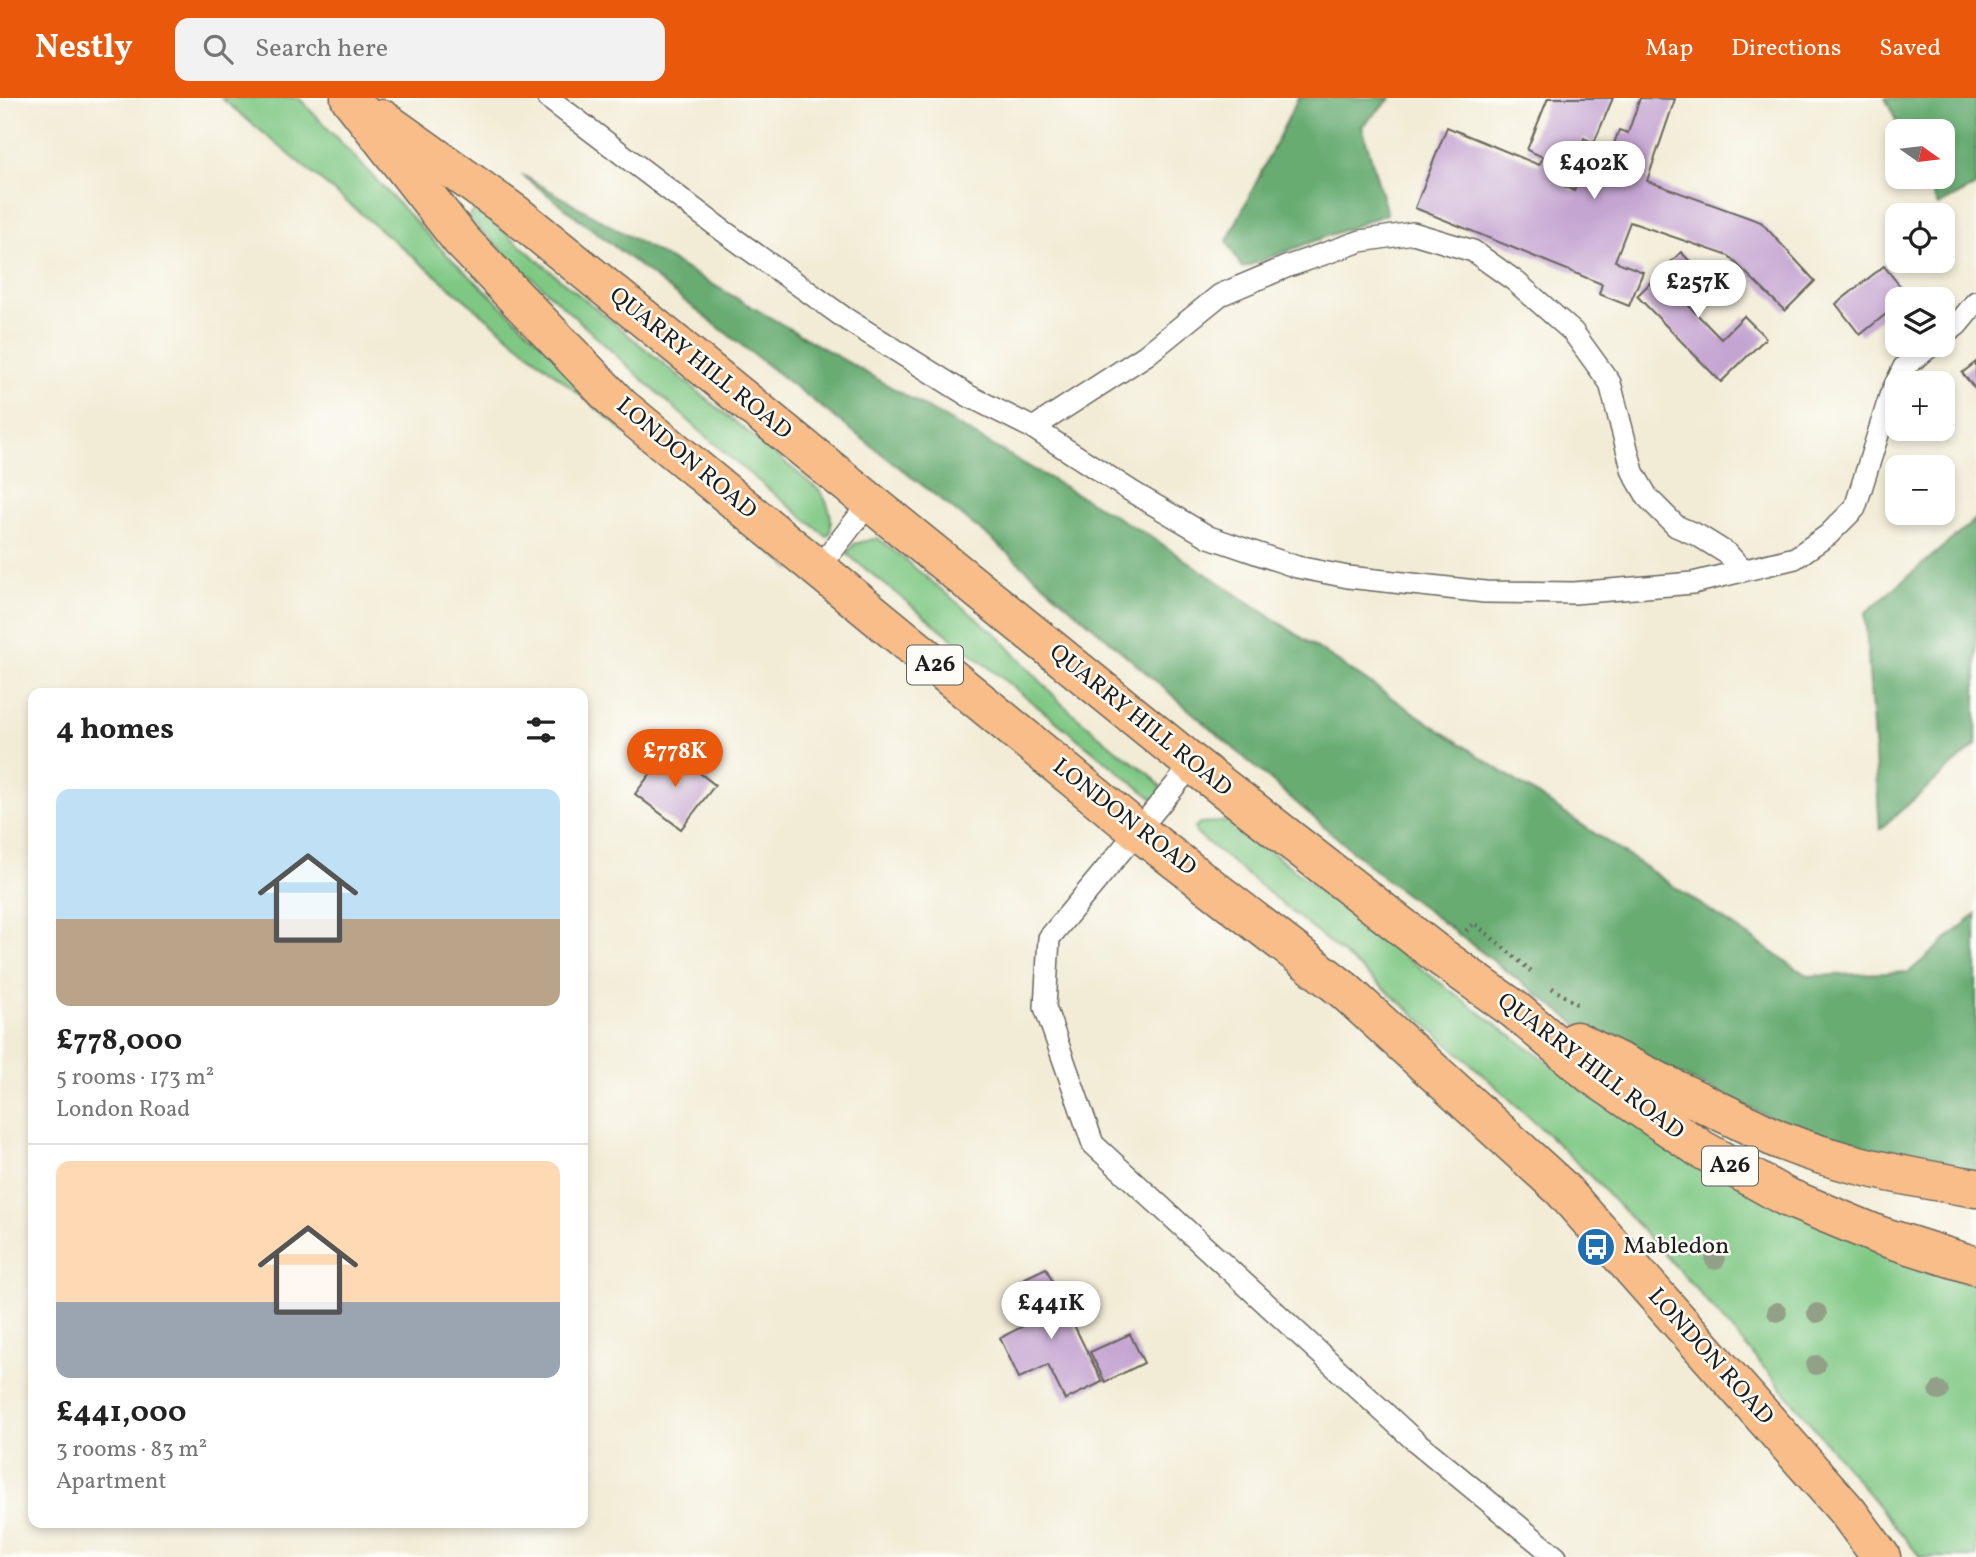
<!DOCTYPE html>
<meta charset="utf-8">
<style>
:root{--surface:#fff;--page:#f2f2f2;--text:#222;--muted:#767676;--line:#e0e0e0;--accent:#ea580c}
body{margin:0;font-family:Vollkorn,serif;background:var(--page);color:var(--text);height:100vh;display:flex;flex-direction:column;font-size:26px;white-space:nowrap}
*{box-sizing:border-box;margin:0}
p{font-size:23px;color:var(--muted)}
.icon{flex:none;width:38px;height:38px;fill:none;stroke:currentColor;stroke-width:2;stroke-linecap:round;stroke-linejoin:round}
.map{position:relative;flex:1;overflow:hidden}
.drawer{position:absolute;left:28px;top:590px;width:560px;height:840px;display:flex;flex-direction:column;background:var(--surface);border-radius:14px;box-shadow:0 4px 10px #0003}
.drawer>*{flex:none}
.needle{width:46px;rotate:104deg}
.fabs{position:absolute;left:1885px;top:21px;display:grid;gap:14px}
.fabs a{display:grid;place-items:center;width:70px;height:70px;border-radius:14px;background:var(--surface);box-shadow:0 4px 10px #0003;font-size:35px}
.price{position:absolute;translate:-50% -60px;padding:0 16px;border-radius:24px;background:#fff;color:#222;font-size:23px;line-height:46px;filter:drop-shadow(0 2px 4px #0008)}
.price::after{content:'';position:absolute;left:50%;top:42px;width:21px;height:16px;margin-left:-10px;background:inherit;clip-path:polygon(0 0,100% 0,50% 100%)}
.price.selected{background:var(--accent);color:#fff}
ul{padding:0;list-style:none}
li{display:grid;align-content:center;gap:14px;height:371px;padding:0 28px}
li+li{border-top:2px solid var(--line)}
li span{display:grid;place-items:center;height:217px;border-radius:14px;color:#555}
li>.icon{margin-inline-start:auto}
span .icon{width:126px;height:126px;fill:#fffc;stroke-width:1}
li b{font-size:30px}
h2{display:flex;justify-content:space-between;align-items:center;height:84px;padding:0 28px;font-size:30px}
header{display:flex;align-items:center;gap:42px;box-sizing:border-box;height:98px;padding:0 35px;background:var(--accent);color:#fff}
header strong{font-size:33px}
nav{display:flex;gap:38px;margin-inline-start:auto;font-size:24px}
.search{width:490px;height:63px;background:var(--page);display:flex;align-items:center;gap:18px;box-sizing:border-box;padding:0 24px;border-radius:14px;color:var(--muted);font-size:26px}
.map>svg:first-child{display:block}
</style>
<header>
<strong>Nestly</strong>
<div class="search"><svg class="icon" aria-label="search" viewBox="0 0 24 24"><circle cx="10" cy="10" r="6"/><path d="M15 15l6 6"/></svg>Search here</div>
<nav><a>Map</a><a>Directions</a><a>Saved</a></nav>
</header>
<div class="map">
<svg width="1976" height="1459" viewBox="0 0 1976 1459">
<rect width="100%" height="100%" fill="#fdfcf7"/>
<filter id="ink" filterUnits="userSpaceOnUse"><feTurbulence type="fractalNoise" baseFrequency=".0143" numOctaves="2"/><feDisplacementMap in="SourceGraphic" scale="14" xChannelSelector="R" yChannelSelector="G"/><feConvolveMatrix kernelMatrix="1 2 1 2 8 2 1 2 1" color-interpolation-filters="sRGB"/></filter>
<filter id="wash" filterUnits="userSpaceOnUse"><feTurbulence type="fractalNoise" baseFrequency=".00686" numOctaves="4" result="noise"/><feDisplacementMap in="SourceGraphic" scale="28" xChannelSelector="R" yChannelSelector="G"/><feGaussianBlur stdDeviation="1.57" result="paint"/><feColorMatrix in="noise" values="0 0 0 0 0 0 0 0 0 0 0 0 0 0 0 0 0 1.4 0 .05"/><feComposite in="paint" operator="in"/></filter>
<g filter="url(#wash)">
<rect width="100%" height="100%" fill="#f2ecd6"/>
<path fill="#7fc884" stroke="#4e7250" stroke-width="2" d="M 221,0 L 299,0 L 443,153 L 616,314 L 792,472 Z
M 477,110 L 562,183 L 820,393 C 830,408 833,420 830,437 L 826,438 L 734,363 L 644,283 L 467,120 Z
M 878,440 L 997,537 L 1062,606 L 1115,651 L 1151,677 L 1161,689 L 1163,709 L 847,456 L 854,446 Z
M 1233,723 L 1371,833 L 1510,937 L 1654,1038 L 1976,1184 L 1976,1459 L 1920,1459 C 1808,1322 1698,1184 1572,1060 C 1453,944 1324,840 1196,735 L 1195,729 L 1200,725 Z"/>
<path fill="#67ac72" stroke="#426447" stroke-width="2" d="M 1298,0 L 1391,0 L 1362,28 L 1387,116 L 1242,170 L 1227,143 Z
M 1885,0 L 1976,0 L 1976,88 L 1938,108 L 1924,79 L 1942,79 L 1942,33 L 1901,33 Z
M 521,76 L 1148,437 L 1808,878 L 1909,874 L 1976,816 L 1976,1074 L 1829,1047 L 1583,931 L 1379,776 L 989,439 Z
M 1976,421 L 1976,647 L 1880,731 L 1865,515 Z"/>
<g id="blocks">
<path fill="#c4a4d1" d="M 1548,0 L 1613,0 L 1594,45 L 1584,40 L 1564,88 L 1574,93 L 1588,59 L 1606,67 L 1619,32 L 1628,35 L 1640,0 L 1675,1 L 1647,83 L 1761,124 L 1815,183 L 1785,213 L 1729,158 L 1630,124 L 1615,163 L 1643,174 L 1629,208 L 1599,196 L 1602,186 L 1415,110 L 1447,29 L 1539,67 L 1543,59 L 1527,52 Z
M 1681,154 L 1706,180 L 1683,202 L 1721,241 L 1744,218 L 1766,240 L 1721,284 L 1637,198 Z
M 1884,168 L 1908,198 L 1904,201 L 1897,201 L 1897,207 L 1860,237 L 1836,206 Z
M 1976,264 L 1976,292 L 1962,275 Z
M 669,651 L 715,687 L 681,731 L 635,696 Z
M 1046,1170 L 1102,1284 L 1065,1302 L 1048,1267 L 1019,1280 L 1000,1240 L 1039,1220 L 1021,1182 Z
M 1130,1236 L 1144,1265 L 1105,1284 L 1090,1254 Z"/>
</g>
</g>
<g filter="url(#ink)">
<use href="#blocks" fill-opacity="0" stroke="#67655d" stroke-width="2"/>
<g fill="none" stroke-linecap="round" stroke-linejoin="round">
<defs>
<path id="service" d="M 548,0 L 722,132 L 846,221 L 969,298 L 1033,330 L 1134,395 L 1209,439 L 1297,469 L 1348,479 L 1485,494 L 1574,495 L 1693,485 L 1795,460 L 1828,437 L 1855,410 L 1890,298 L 1904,269 L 1932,247
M 1942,238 L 1957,227 L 1976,204
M 1033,330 L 1146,257 L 1220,197 L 1286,169 L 1361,143 L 1413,135 L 1473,153 L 1515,183 L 1573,234 L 1610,285 L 1633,374 L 1648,400 L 1676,428 L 1699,438 L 1728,456 L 1743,473
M 818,471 L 870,404
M 1193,666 L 1049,840 L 1045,909 L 1093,1046 L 1413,1341 L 1556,1459"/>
<path id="trunk" d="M 350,0 L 461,142 L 620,308 L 1138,733 L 1344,892 L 1562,1091 L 1847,1413 L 1881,1459
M 382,21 L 514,115 L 1193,666 L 1441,859 L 1515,912 L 1592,977 L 1701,1051 L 1784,1098 L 1878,1137 L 1976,1168
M 1576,943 L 1777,1041 C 1841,1067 1908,1079 1976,1090"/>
</defs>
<use href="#service" stroke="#67655d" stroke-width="24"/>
<use href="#trunk" stroke="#67655d" stroke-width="41"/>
<path stroke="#67655d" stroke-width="4.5" stroke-dasharray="2 5" stroke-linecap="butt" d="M 1466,833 L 1474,825 L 1531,873
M 1552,890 L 1577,906"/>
<use href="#service" stroke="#fff" stroke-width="21"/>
<use href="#trunk" stroke="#f8bd88" stroke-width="38"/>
</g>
<g fill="#92a087">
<circle cx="1715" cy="1162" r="10"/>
<circle cx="1777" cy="1214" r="10"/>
<circle cx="1817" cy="1215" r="10"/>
<circle cx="1816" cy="1267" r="10"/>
<circle cx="1939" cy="1293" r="10"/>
</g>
</g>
<defs>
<symbol id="bus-disc" viewBox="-11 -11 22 22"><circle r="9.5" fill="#1f6fb2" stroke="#fdfcf7"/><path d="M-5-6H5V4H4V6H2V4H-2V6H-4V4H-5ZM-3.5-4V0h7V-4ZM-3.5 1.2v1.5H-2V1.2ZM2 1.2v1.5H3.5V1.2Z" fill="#fff"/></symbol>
</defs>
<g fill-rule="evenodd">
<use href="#bus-disc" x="1574" y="1127" width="44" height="44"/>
</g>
<g text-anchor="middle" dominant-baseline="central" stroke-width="5" stroke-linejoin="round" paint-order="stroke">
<g fill="#fdfcf7" stroke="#605f5e" stroke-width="2">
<rect x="907" y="547.5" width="56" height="39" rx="5"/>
<rect x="1702" y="1048.5" width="56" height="39" rx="5"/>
</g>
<g font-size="23" font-weight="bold" fill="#1c1c1c">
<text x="935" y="567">A26</text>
<text x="1730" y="1068">A26</text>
</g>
<g font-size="24" fill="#1c1c1c" stroke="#fdfcf7">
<text transform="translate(700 266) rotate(39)">QUARRY HILL ROAD</text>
<text transform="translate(686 361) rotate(40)">LONDON ROAD</text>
<text transform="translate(1140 623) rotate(39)">QUARRY HILL ROAD</text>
<text transform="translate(1124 720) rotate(38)">LONDON ROAD</text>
<text transform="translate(1590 969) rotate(37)">QUARRY HILL ROAD</text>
<text transform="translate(1710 1259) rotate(48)">LONDON ROAD</text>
</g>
<g font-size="24" fill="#1c1c1c" stroke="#fdfcf7" text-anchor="start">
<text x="1623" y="1149">Mabledon</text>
</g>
</g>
</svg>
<div class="fabs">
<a><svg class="needle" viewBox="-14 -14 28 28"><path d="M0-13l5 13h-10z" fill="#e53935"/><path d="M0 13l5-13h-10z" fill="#767676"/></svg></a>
<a><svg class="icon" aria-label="locate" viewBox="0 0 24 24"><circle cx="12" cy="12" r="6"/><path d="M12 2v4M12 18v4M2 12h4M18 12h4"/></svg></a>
<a><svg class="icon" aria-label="layers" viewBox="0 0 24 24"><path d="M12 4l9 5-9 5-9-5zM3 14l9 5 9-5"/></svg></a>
<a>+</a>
<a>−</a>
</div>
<b class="price" style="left:1594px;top:103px">£402K</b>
<b class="price" style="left:1698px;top:222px">£257K</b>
<b class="price selected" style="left:675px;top:691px">£778K</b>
<b class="price" style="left:1051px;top:1243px">£441K</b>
<section class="drawer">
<h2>4 homes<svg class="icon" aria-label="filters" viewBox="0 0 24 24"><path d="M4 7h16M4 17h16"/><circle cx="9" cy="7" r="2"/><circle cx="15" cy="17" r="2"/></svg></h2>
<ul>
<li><span style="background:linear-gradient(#bfe0f5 60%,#b9a48a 0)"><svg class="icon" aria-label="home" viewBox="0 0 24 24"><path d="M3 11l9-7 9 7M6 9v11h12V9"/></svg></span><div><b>£778,000</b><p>5 rooms · 173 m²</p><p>London Road</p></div></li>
<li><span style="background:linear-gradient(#ffd9b3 65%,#9aa5b1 0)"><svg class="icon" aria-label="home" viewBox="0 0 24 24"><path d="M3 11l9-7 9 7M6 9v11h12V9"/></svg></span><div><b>£441,000</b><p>3 rooms · 83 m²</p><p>Apartment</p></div></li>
</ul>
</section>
</div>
